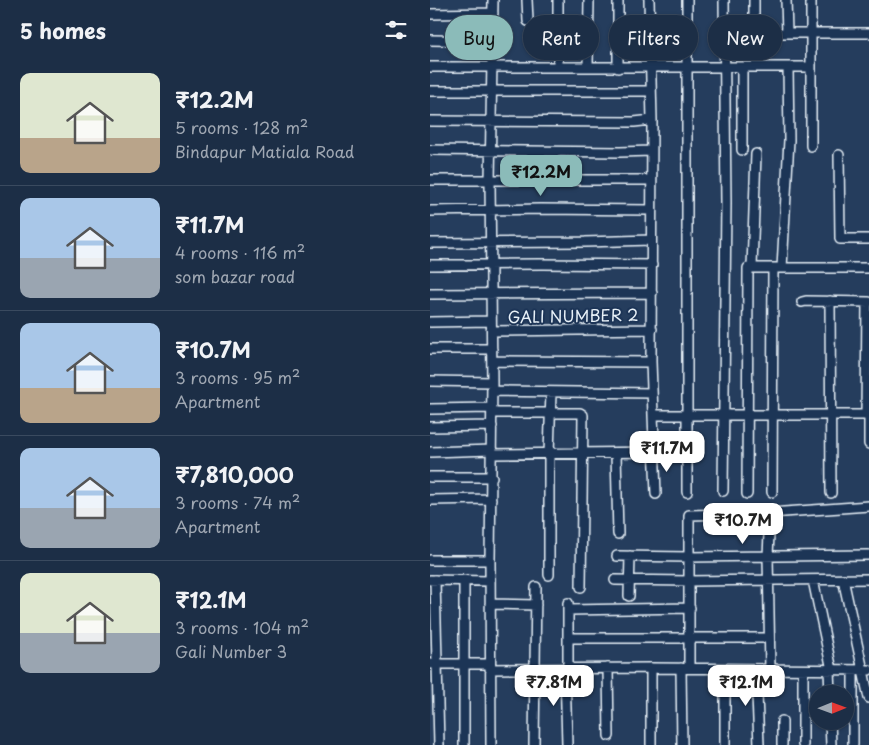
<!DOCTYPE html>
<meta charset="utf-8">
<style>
:root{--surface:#1c2e46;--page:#25364d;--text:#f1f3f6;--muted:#a0a8b3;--line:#3a4a5f;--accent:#8bbbb9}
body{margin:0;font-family:"Playpen Sans",sans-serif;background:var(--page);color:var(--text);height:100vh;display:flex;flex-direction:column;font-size:19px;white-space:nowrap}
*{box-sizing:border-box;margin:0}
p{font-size:16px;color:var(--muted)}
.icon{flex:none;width:28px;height:28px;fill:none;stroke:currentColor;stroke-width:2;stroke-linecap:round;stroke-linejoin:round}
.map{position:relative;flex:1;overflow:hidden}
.details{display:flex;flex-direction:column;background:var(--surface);width:430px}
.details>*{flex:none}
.guide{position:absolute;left:15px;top:15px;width:349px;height:45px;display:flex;gap:10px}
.needle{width:32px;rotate:89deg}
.tools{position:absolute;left:379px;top:685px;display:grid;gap:10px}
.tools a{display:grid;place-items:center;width:45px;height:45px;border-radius:50%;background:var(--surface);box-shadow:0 1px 4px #0004,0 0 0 1px var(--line);font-size:25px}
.price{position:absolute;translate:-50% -42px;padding:0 11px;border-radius:10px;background:#fff;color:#222;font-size:16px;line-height:32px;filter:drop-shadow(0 1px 2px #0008)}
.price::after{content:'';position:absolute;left:50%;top:30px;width:15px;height:11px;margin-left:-8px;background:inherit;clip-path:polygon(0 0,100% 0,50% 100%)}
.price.selected{background:var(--accent);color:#111}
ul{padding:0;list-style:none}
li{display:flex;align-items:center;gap:15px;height:125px;padding:0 20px}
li+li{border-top:1px solid var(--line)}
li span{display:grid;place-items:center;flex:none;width:140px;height:100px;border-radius:10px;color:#555}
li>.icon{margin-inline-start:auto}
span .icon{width:60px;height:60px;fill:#fffc;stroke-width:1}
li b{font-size:21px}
h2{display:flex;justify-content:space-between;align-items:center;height:60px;padding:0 20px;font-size:21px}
.pill{padding:0 18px;border-radius:22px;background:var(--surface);box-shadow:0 1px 4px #0004,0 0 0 1px var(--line);font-size:18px;line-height:45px}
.pill.selected{background:var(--accent);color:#111}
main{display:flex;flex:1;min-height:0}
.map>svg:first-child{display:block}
</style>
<main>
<section class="details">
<h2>5 homes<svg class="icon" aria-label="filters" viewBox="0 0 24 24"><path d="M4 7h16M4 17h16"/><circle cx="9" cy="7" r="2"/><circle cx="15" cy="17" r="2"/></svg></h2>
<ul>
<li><span style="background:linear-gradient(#dfe7d0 65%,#b9a48a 0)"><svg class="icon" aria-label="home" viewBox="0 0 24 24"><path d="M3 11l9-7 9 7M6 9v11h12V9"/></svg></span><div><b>₹12.2M</b><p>5 rooms · 128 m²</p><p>Bindapur Matiala Road</p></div></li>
<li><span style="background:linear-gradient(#a9c7e8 60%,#9aa5b1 0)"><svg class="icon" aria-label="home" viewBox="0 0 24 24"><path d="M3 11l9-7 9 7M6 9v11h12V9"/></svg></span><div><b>₹11.7M</b><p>4 rooms · 116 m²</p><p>som bazar road</p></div></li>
<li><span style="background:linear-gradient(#a9c7e8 65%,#b9a48a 0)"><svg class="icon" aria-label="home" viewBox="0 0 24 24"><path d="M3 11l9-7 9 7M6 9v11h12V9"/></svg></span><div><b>₹10.7M</b><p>3 rooms · 95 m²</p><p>Apartment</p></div></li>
<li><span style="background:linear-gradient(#a9c7e8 60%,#9aa5b1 0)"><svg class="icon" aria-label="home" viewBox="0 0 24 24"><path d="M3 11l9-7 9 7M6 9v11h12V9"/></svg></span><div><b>₹7,810,000</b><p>3 rooms · 74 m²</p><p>Apartment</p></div></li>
<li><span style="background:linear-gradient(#dfe7d0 60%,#9aa5b1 0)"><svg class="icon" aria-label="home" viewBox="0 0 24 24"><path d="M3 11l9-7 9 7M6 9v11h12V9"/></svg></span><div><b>₹12.1M</b><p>3 rooms · 104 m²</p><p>Gali Number 3</p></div></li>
</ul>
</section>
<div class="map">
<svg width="439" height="745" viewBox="0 0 439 745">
<rect width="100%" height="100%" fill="#253d5d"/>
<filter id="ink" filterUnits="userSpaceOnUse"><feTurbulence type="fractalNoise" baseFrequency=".02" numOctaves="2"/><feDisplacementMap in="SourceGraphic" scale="10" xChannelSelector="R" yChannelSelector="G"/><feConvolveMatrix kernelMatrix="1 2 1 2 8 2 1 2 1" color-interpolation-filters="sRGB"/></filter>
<g filter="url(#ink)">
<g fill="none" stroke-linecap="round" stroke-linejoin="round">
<defs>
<path id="minor" d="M 97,0 L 98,21
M 219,0 L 222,120 L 221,362 L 226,494
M 257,0 L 257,492
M 356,0 L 357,33
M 381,0 L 381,146
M 0,14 L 63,13
M 295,33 L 439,33
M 324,33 L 324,0
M 0,40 L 62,41
M 128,66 L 128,0
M 0,67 L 381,67
M 158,67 L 159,0
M 188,68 L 188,0
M 312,68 L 312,150
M 0,91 L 220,91
M 0,121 L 204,122 L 222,120
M 0,150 L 190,152 L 221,151
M 409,155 L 410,239 L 439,239
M 0,180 L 221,180
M 0,211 L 110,209 L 221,210
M 0,243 L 155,242 L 221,240
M 0,265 L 112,264 L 222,265
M 322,267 L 326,154
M 352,268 L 359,140 L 358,67
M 0,294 L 222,293
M 400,301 L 401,493
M 372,302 L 376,301 L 439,302
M 0,322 L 61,321
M 62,331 L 222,329
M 0,349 L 62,349
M 62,361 L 221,362
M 0,381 L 62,382
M 62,391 L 222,393
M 0,409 L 62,408
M 62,413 L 150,413 L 153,415 L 151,587
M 223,415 L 436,415 L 439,418 L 439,444
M 436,415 L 437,302
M 0,427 L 62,426
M 0,452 L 62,450
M 186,453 L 188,534
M 62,454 L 224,452
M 0,477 L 62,477
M 293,491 L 296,203 L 294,0
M 342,492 L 343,268
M 317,494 L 318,268 L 439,268
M 0,500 L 61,499
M 340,513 L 338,556 L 340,669
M 187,556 L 259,557 L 439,555
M 0,560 L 60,560
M 119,575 L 119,454 L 121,392
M 413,579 L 439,698
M 0,580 L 60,581
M 5,580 L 9,745
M 34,580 L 34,745
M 185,580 L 259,581 L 439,579
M 383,580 L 402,670
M 199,596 L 200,556
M 138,603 L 138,669
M 60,604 L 106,605
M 138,610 L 260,608
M 138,638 L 339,638
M 0,664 L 60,664
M 178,668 L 179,736
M 251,668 L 252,745
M 259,668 L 259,515 L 340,513 L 439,506
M 60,669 L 221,668 L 439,670
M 135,669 L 137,745
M 326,669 L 329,745
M 399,670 L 400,694
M 400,721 L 401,745
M 61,745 L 60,560 L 62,382 L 60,181 L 63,0
M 104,745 L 106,587
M 221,745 L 221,668
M 295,745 L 295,669
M 352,745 L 352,721
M 373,745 L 373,670
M 423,745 L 423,670"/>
</defs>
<use href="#minor" stroke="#e8f1f8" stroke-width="12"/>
<use href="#minor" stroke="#1d3557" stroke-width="9"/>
</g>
</g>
<g text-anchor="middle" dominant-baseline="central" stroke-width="4" stroke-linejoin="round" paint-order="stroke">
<g font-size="16" fill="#e8f1f8" stroke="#1d3557">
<text transform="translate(143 315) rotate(-1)">GALI NUMBER 2</text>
</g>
</g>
</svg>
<div class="tools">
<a><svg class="needle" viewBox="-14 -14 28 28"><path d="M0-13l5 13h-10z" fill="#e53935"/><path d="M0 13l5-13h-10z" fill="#a0a8b3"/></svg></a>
</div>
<b class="price selected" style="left:111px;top:197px">₹12.2M</b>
<b class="price" style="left:237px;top:473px">₹11.7M</b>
<b class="price" style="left:313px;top:545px">₹10.7M</b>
<b class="price" style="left:124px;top:707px">₹7.81M</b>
<b class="price" style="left:316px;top:707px">₹12.1M</b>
<div class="guide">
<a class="pill selected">Buy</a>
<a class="pill">Rent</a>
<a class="pill">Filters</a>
<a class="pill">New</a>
</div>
</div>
</main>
